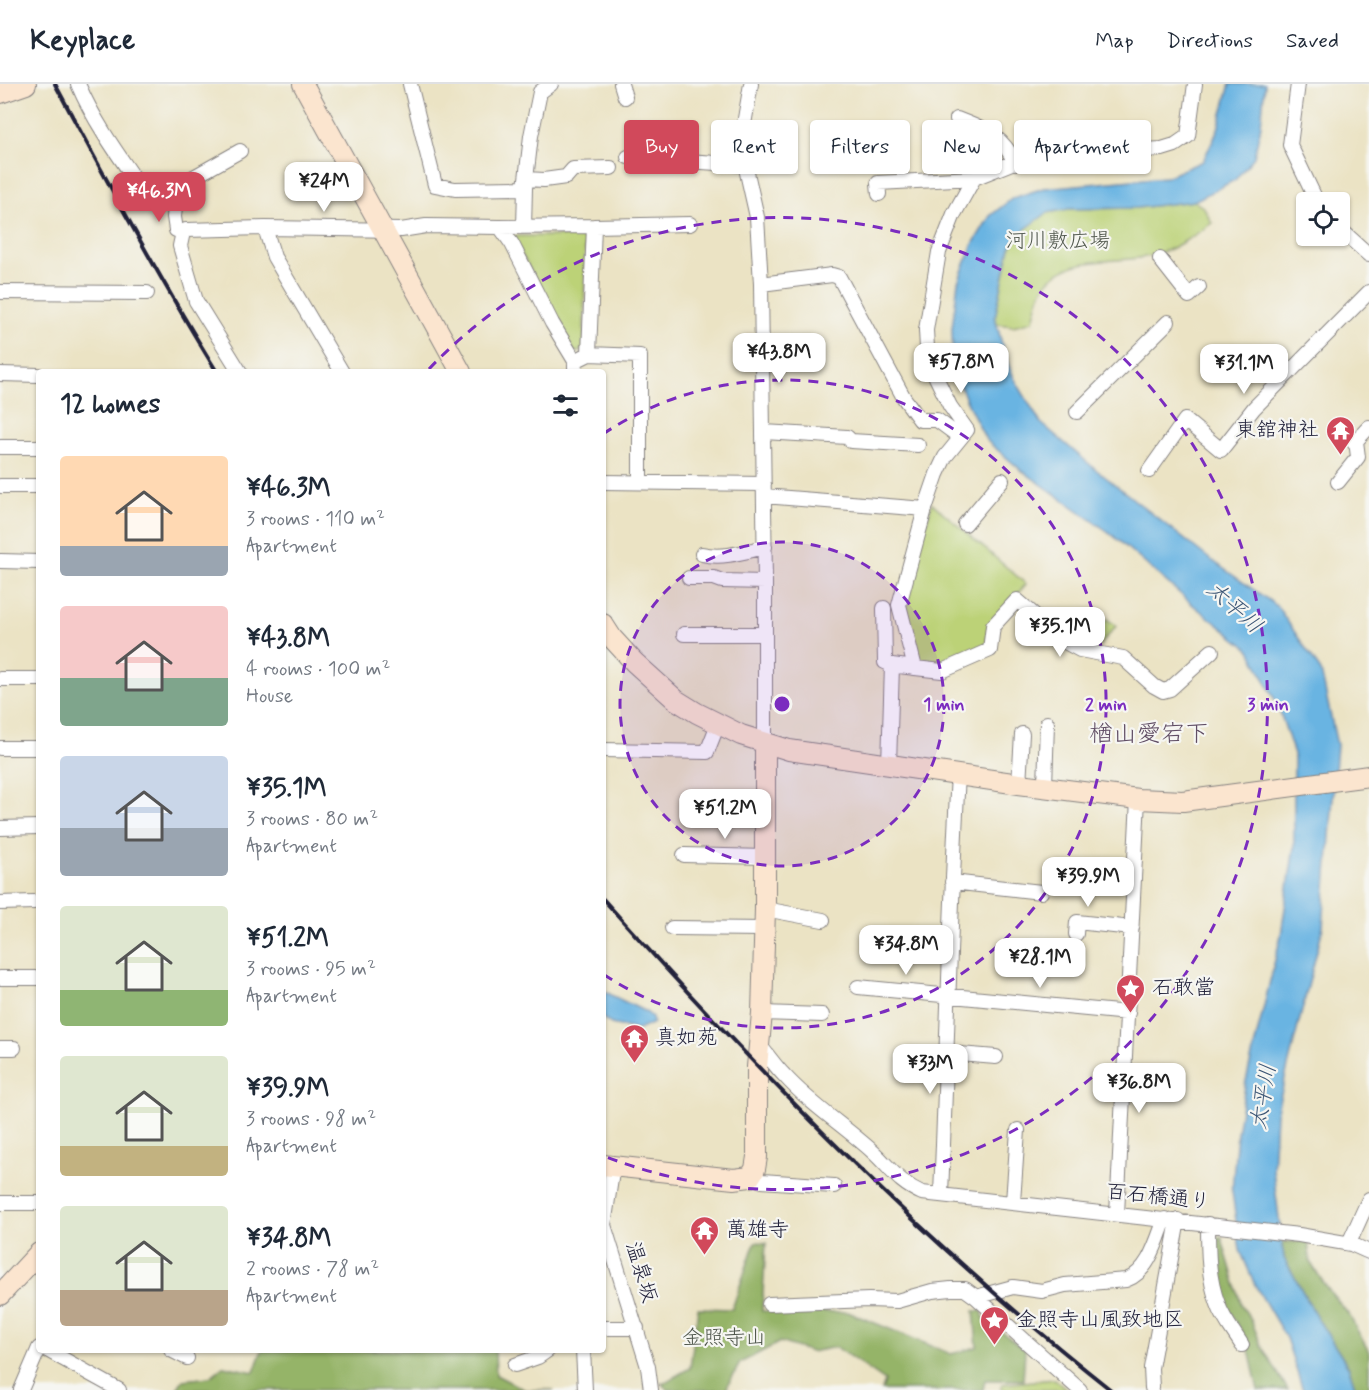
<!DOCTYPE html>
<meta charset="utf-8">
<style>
:root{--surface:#fff;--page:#f6f6f7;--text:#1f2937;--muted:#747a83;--line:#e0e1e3;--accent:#d1495b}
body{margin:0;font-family:Mynerve,"Klee One",sans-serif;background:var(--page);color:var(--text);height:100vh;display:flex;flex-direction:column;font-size:22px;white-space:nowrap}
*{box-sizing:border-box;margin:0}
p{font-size:20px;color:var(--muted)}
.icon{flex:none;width:33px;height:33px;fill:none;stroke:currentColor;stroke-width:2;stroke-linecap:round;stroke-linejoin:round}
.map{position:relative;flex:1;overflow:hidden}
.sheet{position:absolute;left:36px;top:285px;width:570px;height:984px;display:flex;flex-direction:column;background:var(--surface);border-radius:6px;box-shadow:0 2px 4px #0004}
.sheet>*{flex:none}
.hud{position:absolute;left:624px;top:36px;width:570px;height:54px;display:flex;gap:12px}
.tools{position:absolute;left:1296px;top:108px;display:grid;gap:12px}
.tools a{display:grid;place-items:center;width:54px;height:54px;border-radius:6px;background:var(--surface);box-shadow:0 2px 4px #0004;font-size:30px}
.price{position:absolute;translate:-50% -51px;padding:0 14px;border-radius:12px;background:#fff;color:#222;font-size:20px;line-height:39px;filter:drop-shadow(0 2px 3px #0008)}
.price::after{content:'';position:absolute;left:50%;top:36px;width:18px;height:14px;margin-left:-9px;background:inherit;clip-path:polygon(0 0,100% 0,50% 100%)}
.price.active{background:var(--accent);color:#fff}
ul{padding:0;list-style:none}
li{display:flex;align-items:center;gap:18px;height:150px;padding:0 24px}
li span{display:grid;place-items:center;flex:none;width:168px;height:120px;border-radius:6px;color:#555}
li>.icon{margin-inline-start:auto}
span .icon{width:72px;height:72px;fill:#fffc;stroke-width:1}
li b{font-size:26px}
h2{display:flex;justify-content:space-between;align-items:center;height:72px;padding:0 24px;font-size:26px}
.tag{padding:0 21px;border-radius:6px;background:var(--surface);box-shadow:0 2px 4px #0004;font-size:21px;line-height:54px}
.tag.active{background:var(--accent);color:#fff}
header{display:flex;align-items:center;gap:36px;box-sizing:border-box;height:84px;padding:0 30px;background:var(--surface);border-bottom:2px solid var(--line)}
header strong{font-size:28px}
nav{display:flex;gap:33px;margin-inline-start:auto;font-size:21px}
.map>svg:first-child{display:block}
</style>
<header>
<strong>Keyplace</strong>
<nav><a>Map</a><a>Directions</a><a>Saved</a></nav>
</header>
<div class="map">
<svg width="1369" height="1306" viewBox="0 0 1369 1306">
<rect width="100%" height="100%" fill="#f6f6f2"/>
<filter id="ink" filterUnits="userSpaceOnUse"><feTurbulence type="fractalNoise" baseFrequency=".0167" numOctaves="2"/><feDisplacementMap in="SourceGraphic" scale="12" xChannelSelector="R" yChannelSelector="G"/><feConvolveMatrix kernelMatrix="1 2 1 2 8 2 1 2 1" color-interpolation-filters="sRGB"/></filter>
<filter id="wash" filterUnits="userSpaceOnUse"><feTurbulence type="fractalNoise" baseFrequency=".008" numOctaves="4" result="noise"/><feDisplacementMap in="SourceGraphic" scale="24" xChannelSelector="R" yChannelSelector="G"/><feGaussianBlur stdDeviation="1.35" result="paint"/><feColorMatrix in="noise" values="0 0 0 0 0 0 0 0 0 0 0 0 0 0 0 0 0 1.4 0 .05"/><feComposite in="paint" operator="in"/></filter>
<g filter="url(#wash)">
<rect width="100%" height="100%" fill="#ebe3c4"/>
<path fill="#bcd277" stroke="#6f7a59" stroke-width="1.5" d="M 1194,117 L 1204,124 L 1212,139 C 1194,152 1172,167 1150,172 C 1117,180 1068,170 1045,201 C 1038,211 1036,225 1033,237 L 1013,242 L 997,240 L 995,233 L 1010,163 L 1024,146 L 1047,129 L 1069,125 L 1137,124 Z
M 512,152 L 580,152 L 585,157 L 584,263 L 579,268 L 574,268 Z
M 932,419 L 1026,500 L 988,543 L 986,563 L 943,583 L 917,580 L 902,521 Z
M 1107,535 L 1116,542 L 1100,561 L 1091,560 L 1088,557 Z
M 1055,1295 L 1068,1306 L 1001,1306 L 1002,1300 Z"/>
<path fill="#95b468" stroke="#5c6b52" stroke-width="1.5" d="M 1221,1152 L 1241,1220 L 1251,1236 L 1262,1263 L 1288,1306 L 1258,1306 L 1247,1257 L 1224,1217 L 1218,1197 L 1212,1158 Z
M 1308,1157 L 1310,1178 L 1327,1204 L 1349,1231 L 1369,1268 L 1369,1306 L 1356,1306 L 1349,1284 L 1319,1237 L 1284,1174 L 1282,1158 Z
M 755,1158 L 766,1159 L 762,1227 L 848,1228 L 951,1270 L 977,1263 L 974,1227 L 982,1227 L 984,1234 L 1025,1266 L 1023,1296 L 985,1296 L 983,1306 L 882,1306 L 885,1297 L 836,1263 L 811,1268 L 780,1258 L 740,1279 L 727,1303 L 728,1306 L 668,1306 L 662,1300 L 690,1284 L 698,1224 L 732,1225 Z
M 262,1266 L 495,1266 L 496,1291 L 525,1306 L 554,1306 L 176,1306 L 183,1296 L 210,1293 L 224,1282 L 254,1288 Z"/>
<path fill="#69b4e2" stroke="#466b8e" stroke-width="1.5" d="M 1230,0 L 1265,0 L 1261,41 L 1254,73 L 1235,96 L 1194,117 L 1137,124 L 1069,125 L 1047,129 L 1024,146 L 1010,163 L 995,233 L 1004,268 L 1014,294 L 1040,338 L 1094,384 L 1207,473 L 1277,522 L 1321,587 L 1337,661 L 1323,843 L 1276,1030 L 1273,1086 L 1284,1174 L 1319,1237 L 1349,1284 L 1356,1306 L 1303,1306 L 1286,1254 L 1255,1201 L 1240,1166 L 1232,1107 L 1237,1049 L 1246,997 L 1281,851 L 1294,763 L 1294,670 L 1278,622 L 1250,566 L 1193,521 L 1110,449 L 1021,386 L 986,356 L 966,316 L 953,281 L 952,244 L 958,198 L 973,160 L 990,132 L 1013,114 L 1044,104 L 1166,93 L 1203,77 L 1218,45 Z
M 603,906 L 613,912 L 646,928 L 652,933 L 653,939 L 638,946 L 611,940 L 603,934 Z"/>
</g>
<g filter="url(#ink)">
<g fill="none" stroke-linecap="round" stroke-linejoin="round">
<defs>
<path id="street" d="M 78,0 C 95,40 122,76 146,111 C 160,111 173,108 183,99 L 240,67
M 410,0 L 435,101 L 455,105 L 525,104 L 531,52 L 540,8 L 551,0
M 621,0 L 625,13
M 751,0 L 743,46 L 743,71 L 757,133 L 761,200 L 765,498 L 765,659
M 1298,0 L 1290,61 L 1317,118
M 957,35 C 984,46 1002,50 1015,79
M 628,73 L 746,81
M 526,95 L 544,96 L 566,93 L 573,85 L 611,84
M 177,105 L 174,133 L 176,146 L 183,148
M 879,110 L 878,99 L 974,94
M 594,142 L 690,140
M 500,143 L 512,160 L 552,239 L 575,277 L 575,288
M 524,143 L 525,104
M 265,144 L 274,173 L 342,288
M 1340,145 L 1369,171
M 1160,175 L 1189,212 L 1199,203
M 761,200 L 832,191 L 839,193 L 904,314 L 920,336 L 937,336 L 960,353
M 0,208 L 147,209
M 589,270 L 640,272 L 640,398
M 240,288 L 196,217 L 180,162 L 183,148 L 186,146 L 265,144 L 401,146 L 426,142 L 500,143 L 594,142 L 589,270 L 575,277
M 0,290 L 39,291
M 1077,328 L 1168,238
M 764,348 L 847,353 L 851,357 L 918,361
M 1354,359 L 1369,343
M 0,363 L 39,363
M 1149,387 L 1185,336 L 1221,366 L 1254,324 L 1369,208
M 603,398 L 764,400
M 1338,398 L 1358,373 L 1356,357
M 0,402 L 39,402
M 764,412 L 925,425
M 965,440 L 1002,396
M 702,470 C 722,475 744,468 765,463
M 0,477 L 39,478
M 689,494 L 714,494 L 722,497 L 765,498
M 884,524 L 885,578 L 892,581
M 684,550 L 764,550
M 915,584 L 942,587 L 990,566 L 993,542 L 1017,516 L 1067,559 L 1080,566 L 1123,574 L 1154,602 L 1163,607 L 1170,605 L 1212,567
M 0,595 L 39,595
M 0,664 L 39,664
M 603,666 L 707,668 L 718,640
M 889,681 L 892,581 L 915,584 L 899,521 L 925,425 L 937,390 L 945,373 L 967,346 L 950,322 L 933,287 L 927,264 L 926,246 L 939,168 L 954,130 L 974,94 L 1029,72 L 1048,68 L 1127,67 L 1162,65 L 1175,61 L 1188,52 L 1195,0
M 1019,700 L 1022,650
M 1045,703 L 1047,639
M 0,744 L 39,743
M 684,771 L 765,773
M 952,798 L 1041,808
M 0,819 L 34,818
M 765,825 L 823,836
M 672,844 L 764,845
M 1076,850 L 1077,838 L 1132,844
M 0,894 L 39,894
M 858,903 L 1128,929
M 762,929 L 822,931
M 760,962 C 768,971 775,982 784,991 C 810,1020 843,1041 872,1067 C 891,1084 897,1098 922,1109 L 1299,1151 L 1351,1160 L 1369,1168
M 0,964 L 14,964
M 947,969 L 996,973
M 613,1082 L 604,1141 L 648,1283 L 651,1306
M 750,1093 L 762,1097 L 834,1102
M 941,1110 C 947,971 950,831 958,691
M 1013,1118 L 1018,1046
M 0,1119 L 38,1119
M 1117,1130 L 1138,715
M 1208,1140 C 1208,1167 1208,1194 1218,1220 C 1223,1235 1234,1248 1242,1261
M 1349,1159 L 1369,1115
M 976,1213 L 1080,1306
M 769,1220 L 869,1216 L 897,1217 L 932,1207 L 951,1205 L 965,1205 L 976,1213 L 1013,1203 L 1042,1207 L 1065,1201 L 1126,1196 C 1149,1188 1157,1156 1165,1135
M 603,1244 L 637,1244
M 47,1266 L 119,1306
M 171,1266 L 187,1274
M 583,1266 L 585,1306
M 515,1281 L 538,1273 L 548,1266
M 1152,1304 L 1151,1284 L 1178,1136
M 21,1306 L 39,1264"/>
<path id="secondary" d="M 303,0 L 461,288
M 0,9 L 26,0
M 603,540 L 612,554 L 634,578 L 676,616 L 697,629 L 741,651 L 789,666 L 1019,700 L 1138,715 L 1183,717 L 1369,692
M 603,1081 L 734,1095 L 750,1093 L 755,1085 L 757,1073 L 757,983 L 762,929 L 765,825 L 765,659
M 0,1211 L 39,1169"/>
</defs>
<use href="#street" stroke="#868280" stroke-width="16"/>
<use href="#secondary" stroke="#868280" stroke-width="22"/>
<use href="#street" stroke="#fff" stroke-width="14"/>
<use href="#secondary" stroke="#fbe5cf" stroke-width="20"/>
<path stroke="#22223b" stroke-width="4" d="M 55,0 C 107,97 159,194 217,288
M 603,815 C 760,991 926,1160 1111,1306"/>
</g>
</g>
<circle cx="782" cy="620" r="162" fill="#7b2cbf" fill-opacity=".12"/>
<g fill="none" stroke="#7b2cbf" stroke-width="3" stroke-dasharray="10 8">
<circle cx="782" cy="620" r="162"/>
<path d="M603 350A324 324 0 1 1 603 890"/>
<path d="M429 285A486 486 0 1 1 604 1072"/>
</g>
<defs>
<symbol id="temple-pin" viewBox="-11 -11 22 30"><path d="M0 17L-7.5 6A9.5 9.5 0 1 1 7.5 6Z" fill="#d1495b" stroke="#f6f6f2"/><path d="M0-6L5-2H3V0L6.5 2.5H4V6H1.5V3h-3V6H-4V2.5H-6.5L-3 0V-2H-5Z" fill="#fff"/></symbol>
<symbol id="sight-pin" viewBox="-11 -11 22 30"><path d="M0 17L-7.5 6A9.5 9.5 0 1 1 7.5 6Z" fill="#d1495b" stroke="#f6f6f2"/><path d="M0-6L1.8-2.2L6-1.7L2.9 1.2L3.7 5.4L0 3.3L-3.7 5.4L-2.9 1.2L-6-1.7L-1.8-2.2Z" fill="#fff"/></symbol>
</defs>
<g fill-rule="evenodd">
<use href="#temple-pin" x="1324" y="330" width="33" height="45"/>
<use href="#sight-pin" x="1114" y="888" width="33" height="45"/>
<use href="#temple-pin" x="618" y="938" width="33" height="45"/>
<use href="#temple-pin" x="688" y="1130" width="33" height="45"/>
<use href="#sight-pin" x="978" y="1220" width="33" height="45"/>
</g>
<g text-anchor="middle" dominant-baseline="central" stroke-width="4.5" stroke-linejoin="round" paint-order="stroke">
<g font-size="21" fill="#50574d" stroke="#f6f6f2">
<text x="1058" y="157">河川敷広場</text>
<text x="724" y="1254">金照寺山</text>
</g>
<g font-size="21" fill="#22223b" stroke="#f6f6f2" text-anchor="start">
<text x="1319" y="346" text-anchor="end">東舘神社</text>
<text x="1152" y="904">石敢當</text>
<text x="655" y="954">真如苑</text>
<text x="726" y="1146">萬雄寺</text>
<text x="1016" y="1236">金照寺山風致地区</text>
</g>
<g font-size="21" fill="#22223b" stroke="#f6f6f2">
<text transform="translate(1158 1113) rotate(6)">百石橋通り</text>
<text transform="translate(641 1188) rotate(73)">温泉坂</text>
</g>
<g font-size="22" font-style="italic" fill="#3b5575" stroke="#f6f6f2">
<text transform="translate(1234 524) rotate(42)">太平川</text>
<text transform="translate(1264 1013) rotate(-81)">太平川</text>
</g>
<g font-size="24" fill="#614e65" stroke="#f6f6f2">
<text x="1149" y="650">楢山愛宕下</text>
</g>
</g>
<circle cx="782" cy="620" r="9" fill="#7b2cbf" stroke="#f6f6f2" stroke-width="3"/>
<g font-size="18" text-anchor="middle" font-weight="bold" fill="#7b2cbf" stroke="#f6f6f2" stroke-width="4.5" stroke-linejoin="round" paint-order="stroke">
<text x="944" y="626">1 min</text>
<text x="1106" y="626">2 min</text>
<text x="1268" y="626">3 min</text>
</g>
</svg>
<div class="tools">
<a><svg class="icon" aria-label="locate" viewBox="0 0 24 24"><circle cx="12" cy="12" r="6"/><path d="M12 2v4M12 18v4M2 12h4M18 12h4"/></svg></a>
</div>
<b class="price" style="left:324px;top:129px">¥24M</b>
<b class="price active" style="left:159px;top:139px">¥46.3M</b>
<b class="price" style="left:779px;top:300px">¥43.8M</b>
<b class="price" style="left:961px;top:310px">¥57.8M</b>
<b class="price" style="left:1244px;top:311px">¥31.1M</b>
<b class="price" style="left:1060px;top:574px">¥35.1M</b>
<b class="price" style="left:725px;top:756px">¥51.2M</b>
<b class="price" style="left:1088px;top:824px">¥39.9M</b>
<b class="price" style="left:906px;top:892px">¥34.8M</b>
<b class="price" style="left:1040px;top:905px">¥28.1M</b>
<b class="price" style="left:930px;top:1011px">¥33M</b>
<b class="price" style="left:1139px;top:1030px">¥36.8M</b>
<div class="hud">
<a class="tag active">Buy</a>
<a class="tag">Rent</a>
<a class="tag">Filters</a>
<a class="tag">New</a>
<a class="tag">Apartment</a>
</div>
<section class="sheet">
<h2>12 homes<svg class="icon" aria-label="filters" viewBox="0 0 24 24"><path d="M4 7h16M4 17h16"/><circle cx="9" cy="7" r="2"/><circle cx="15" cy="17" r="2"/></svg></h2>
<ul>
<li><span style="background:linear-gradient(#ffd9b3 75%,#9aa5b1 0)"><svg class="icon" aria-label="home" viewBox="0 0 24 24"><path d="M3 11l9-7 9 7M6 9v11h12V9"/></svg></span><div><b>¥46.3M</b><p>3 rooms · 110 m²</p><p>Apartment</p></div></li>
<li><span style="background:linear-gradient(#f6c9c9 60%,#7fa58c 0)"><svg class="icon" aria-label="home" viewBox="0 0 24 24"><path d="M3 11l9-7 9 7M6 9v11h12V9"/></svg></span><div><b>¥43.8M</b><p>4 rooms · 100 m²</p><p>House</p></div></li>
<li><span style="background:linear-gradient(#c9d6e8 60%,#9aa5b1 0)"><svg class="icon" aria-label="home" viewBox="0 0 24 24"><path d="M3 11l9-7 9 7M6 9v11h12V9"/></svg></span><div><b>¥35.1M</b><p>3 rooms · 80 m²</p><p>Apartment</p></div></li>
<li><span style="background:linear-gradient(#dfe7d0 70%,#8fb573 0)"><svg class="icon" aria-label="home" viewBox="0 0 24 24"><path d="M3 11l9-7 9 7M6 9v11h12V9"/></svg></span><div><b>¥51.2M</b><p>3 rooms · 95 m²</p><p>Apartment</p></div></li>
<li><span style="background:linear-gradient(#dfe7d0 75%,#c2b280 0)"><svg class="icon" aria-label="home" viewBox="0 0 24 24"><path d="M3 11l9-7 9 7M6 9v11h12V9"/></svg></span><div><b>¥39.9M</b><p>3 rooms · 98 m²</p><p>Apartment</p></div></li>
<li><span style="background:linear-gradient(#dfe7d0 70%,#b9a48a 0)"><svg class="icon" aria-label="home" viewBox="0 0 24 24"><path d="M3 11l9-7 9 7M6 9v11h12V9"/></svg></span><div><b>¥34.8M</b><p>2 rooms · 78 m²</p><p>Apartment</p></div></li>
</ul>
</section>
</div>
